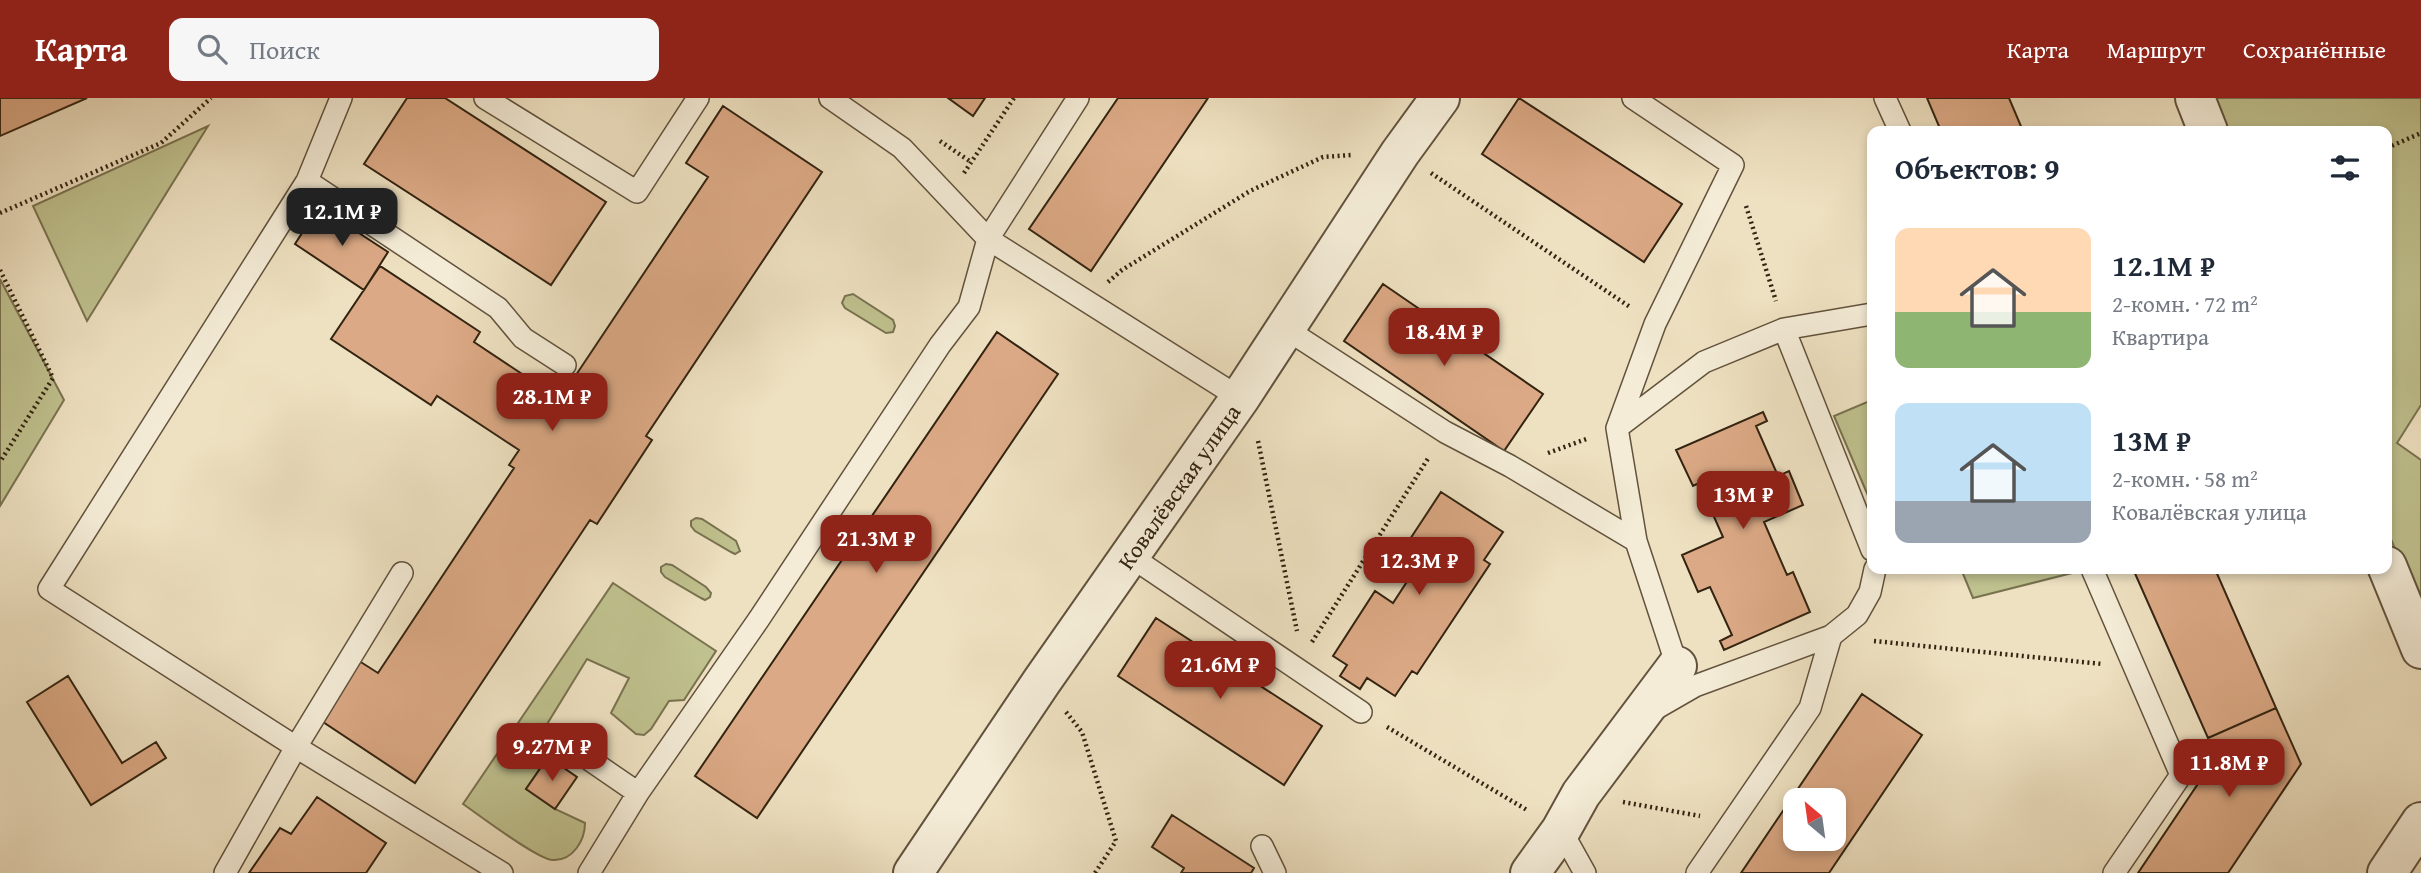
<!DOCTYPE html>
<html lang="ru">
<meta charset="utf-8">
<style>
:root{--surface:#fff;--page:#f6f6f7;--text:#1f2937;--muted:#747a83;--accent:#8f2418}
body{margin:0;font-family:"Gentium Book Plus",serif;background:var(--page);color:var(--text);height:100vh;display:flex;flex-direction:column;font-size:26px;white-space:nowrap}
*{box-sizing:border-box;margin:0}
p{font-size:23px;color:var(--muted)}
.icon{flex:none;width:38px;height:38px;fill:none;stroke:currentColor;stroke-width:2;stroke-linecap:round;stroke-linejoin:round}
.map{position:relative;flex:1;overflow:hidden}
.details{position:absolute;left:1867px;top:28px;width:525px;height:448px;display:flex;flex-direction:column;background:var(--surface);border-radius:14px;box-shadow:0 4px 10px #0003}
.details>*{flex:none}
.needle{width:46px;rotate:331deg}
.buttons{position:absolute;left:1783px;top:690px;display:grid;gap:14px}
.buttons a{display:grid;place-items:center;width:63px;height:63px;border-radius:14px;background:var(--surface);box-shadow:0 4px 10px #0003;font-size:35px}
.price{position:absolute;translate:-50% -60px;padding:0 16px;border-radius:14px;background:var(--accent);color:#fff;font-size:23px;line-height:46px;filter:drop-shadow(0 2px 4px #0008)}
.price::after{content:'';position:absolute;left:50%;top:42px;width:21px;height:16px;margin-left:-10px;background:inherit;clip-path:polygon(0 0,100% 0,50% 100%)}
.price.current{background:#222;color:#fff}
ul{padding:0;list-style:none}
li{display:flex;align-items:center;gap:21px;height:175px;padding:0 28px}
li span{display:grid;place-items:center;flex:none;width:196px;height:140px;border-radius:14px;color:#555}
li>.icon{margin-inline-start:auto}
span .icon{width:84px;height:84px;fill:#fffc;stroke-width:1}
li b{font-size:30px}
h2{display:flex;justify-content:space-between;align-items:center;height:84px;padding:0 28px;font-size:30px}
header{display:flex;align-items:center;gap:42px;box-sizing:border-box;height:98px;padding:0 35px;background:var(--accent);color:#fff}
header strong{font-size:33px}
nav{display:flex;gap:38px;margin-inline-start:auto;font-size:24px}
.search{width:490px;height:63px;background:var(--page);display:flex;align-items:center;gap:18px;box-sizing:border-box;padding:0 24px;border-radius:14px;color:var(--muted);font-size:26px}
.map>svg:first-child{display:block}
</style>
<header>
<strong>Карта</strong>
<div class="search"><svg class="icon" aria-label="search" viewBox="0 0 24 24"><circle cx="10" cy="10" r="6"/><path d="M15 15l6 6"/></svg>Поиск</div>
<nav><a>Карта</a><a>Маршрут</a><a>Сохранённые</a></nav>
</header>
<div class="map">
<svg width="2421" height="775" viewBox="0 0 2421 775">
<rect width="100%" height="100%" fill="#eee1c1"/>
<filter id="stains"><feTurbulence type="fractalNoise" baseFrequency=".00286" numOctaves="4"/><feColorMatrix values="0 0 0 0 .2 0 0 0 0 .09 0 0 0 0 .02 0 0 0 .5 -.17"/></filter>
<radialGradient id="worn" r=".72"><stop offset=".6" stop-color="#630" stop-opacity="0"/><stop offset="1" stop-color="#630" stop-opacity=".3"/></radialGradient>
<path fill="#bfc18e" stroke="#797250" stroke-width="2" d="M 2207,0 L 2421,0 L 2421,307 L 2397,345 L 2421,362 L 2421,512 L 2387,432 L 2387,33 L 2221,33 Z
M 208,28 L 87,223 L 33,108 Z
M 0,181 L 64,302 L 0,408 Z
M 853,196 L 893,222 L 895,228 L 893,234 L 886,235 L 845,210 L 842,205 L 845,198 Z
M 1872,302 L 1872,407 L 1834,318 Z
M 696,420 L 702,421 L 736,443 L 740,453 L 735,456 L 731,454 L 695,433 L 691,428 L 691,423 Z
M 666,466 L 672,467 L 706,489 L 711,495 L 710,499 L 705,502 L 701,500 L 665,479 L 661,474 L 661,469 Z
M 1961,471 L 2070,471 L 2072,475 L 1973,500 Z
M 613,485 L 716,553 L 684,602 L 669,603 L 651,631 L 644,637 L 636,636 L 611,615 L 629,580 L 587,561 L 541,636 L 548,659 L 526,691 L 555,711 L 585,725 C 585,742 573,763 553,762 C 538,762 479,717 463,706 Z"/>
<path fill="#dba985" stroke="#332311" stroke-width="2" fill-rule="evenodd" d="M 0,0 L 87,0 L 0,38 Z
M 407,0 L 445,0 L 606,104 L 551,187 L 364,66 Z
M 948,0 L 985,0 L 973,18 Z
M 1118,0 L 1208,0 L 1091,173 L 1029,131 Z
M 1519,0 L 1682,106 L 1644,164 L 1482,56 Z
M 1927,0 L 2009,0 L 2023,33 L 1941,33 Z
M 723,8 L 822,74 L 646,338 L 652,342 L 597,426 L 590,422 L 415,685 L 317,620 L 356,561 L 378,575 L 514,370 L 509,367 L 519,352 L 437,298 L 431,307 L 331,241 L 380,168 L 480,234 L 474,244 L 555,298 L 565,283 L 570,286 L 708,79 L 686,65 Z
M 319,109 L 388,154 L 364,192 L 295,146 Z
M 1383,186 L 1543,296 L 1504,353 L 1344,243 Z
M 997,234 L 1058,276 L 757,720 L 695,678 Z
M 1763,314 L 1767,323 L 1756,328 L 1778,378 L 1789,373 L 1803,407 L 1764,424 L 1787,477 L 1793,474 L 1810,514 L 1724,552 L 1720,543 L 1732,537 L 1710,489 L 1698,494 L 1682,457 L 1723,439 L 1699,385 L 1693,388 L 1676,352 Z
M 1441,394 L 1503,434 L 1484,462 L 1490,466 L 1417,576 L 1412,573 L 1395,598 L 1367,580 L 1360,591 L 1340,578 L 1347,567 L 1333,558 L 1375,493 L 1393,505 L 1408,482 L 1391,470 Z
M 2133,471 L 2215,471 L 2276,610 L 2208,640 Z
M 1156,520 L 1322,628 L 1284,687 L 1118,578 Z
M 68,578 L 122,665 L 156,644 L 166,660 L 91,707 L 27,604 Z
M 1862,596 L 1922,637 L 1829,775 L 1741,775 ZM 1796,702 L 1834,702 L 1834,740 L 1796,740 Z
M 2276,610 L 2301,666 L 2228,775 L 2138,775 L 2216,659 L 2208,640 Z
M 548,659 L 577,679 L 555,711 L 526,691 Z
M 317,699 L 386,745 L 366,775 L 249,775 L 280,730 L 291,736 Z
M 1172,717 L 1254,770 L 1251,775 L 1181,775 L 1184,770 L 1152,749 Z"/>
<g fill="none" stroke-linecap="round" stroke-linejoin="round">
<defs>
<path id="service" d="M 341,0 L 307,83 L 49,491 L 296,649 L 502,775
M 485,0 L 637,94 L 698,0
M 830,0 L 902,50 L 988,141 L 1240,300
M 1633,0 L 1733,67 L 1655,226 L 1617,330 L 1636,443
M 1885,0 L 1900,33
M 307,83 L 498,210 L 523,240 L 565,267
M 1286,231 L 1445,334 L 1510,368 L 1636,443 L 1677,568
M 1784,231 L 1872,452
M 1617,330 L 1704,264 L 1784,231 L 1872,216
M 1130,458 L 1361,614
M 2092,471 L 2181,677 L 2114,775
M 1655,611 L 1695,588 L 1831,538 L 1857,517 L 1870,494 L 1875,471
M 571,649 L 638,695
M 1561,732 L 1585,775
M 1262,748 L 1275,775
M 225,775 L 296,649 L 402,475
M 589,775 L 638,695 L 759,521 L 940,247 L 969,209 L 988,141 L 1078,0
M 1697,775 L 1810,610 L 1831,538"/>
<g id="minor">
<path d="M 2195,0 L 2208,33"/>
<path d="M 2387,468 L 2421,551"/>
<path id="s1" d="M 913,775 L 1042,583 L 1240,300 L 1400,55 L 1440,0"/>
<path d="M 1530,775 L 1561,732 L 1581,696 L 1677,568"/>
<path d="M 2387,775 L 2421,724"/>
</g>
</defs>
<use href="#service" stroke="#62523d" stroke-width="24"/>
<use href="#minor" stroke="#62523d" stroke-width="42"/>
<path stroke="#332311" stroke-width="4.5" stroke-dasharray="2 3.5" stroke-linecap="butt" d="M 940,43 L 971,64
M 2387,50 L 2421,35
M 964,75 L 1014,0
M 1431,75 L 1630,209
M 1746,108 L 1776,203
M 0,115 L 161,45 L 211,0
M 0,172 L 53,280 L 0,364
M 1108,184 L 1122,172 L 1250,93 L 1323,59 L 1352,57
M 1258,343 L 1297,533
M 1548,355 L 1589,340
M 1874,543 L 2102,566
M 1312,544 L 1429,359
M 1066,614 L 1082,634 L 1116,743 L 1095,775
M 1387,629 L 1527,712
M 1623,704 L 1700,718"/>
<use href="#service" stroke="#f4ecd7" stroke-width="21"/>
<use href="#minor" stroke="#f4ecd7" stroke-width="38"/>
</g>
<g text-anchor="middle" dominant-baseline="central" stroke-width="5" stroke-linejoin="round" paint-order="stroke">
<g font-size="23" fill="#332311" stroke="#f4ecd7">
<text stroke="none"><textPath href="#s1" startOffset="469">Ковалёвская улица</textPath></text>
</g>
</g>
<rect width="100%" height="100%" filter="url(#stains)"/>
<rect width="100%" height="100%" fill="url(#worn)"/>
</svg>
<div class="buttons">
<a><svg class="needle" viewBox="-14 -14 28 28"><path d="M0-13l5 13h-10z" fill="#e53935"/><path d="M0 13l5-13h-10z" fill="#747a83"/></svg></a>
</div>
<b class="price current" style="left:342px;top:150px">12.1M ₽</b>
<b class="price" style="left:1444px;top:270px">18.4M ₽</b>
<b class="price" style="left:552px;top:335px">28.1M ₽</b>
<b class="price" style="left:1743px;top:433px">13M ₽</b>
<b class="price" style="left:876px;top:477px">21.3M ₽</b>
<b class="price" style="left:1419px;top:499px">12.3M ₽</b>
<b class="price" style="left:1220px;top:603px">21.6M ₽</b>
<b class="price" style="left:552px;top:685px">9.27M ₽</b>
<b class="price" style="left:2229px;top:701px">11.8M ₽</b>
<section class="details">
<h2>Объектов: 9<svg class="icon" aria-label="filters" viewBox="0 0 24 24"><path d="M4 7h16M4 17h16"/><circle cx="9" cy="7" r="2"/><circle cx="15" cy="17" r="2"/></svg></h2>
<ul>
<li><span style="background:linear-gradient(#ffd9b3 60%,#8fb573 0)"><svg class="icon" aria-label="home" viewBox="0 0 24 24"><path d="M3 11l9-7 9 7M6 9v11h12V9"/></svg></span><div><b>12.1M ₽</b><p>2-комн. · 72 m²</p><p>Квартира</p></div></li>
<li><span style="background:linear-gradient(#bfe0f5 70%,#9aa5b1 0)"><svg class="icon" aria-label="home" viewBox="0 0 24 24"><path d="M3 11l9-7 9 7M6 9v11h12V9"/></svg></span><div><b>13M ₽</b><p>2-комн. · 58 m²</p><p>Ковалёвская улица</p></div></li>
</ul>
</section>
</div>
